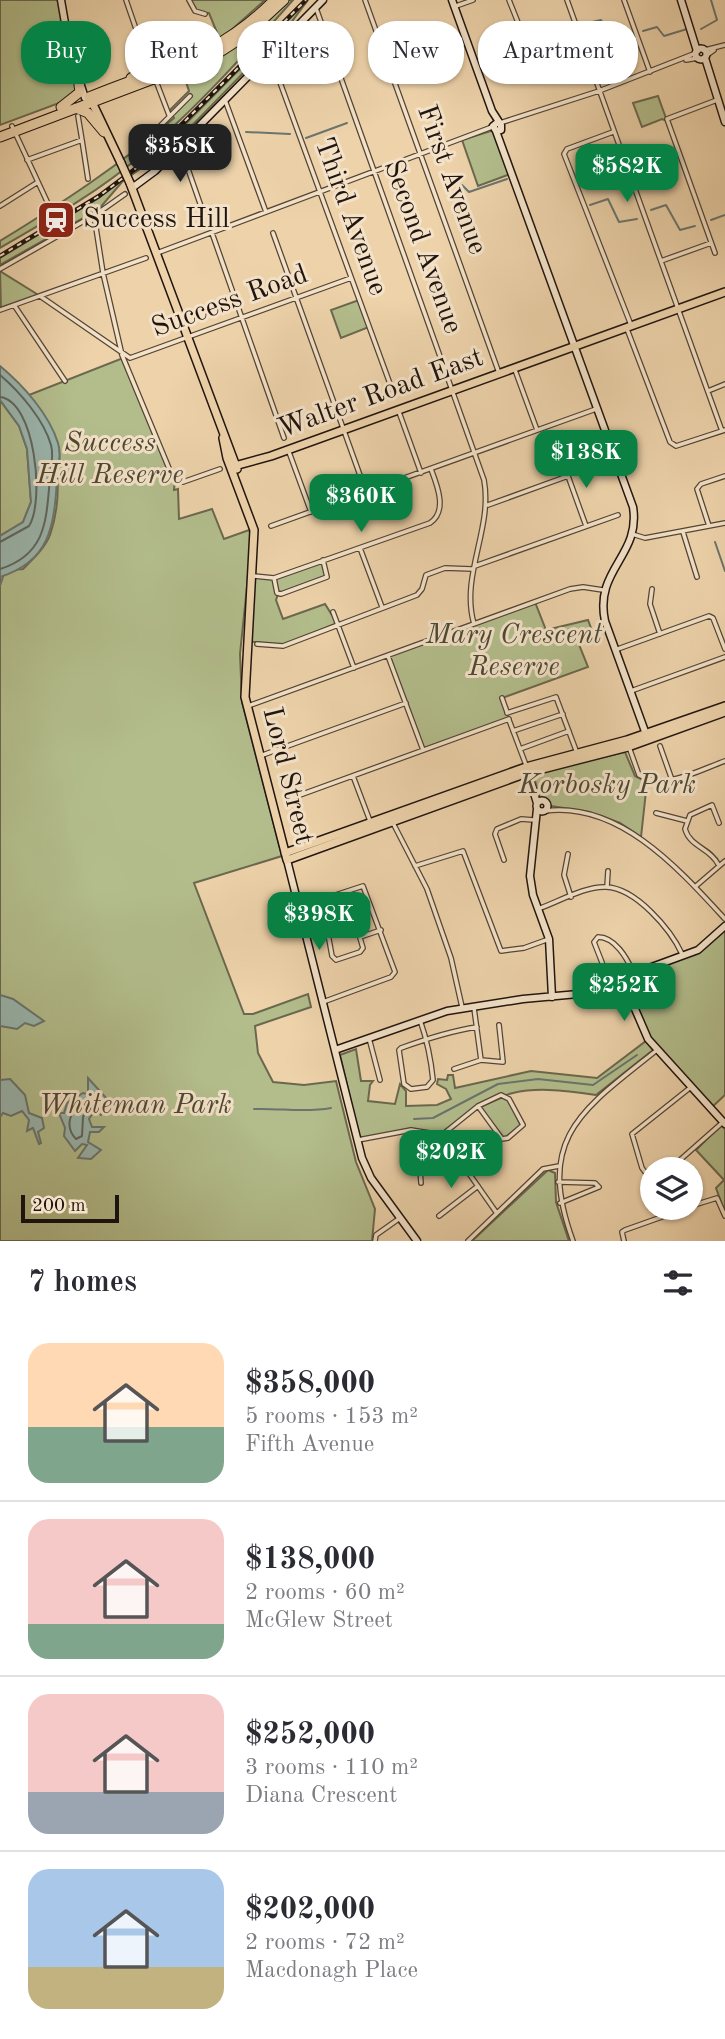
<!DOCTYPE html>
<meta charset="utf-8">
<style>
:root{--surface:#fff;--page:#f7f7f7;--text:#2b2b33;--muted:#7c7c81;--line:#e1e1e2;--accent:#0b8043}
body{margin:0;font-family:"Old Standard TT",serif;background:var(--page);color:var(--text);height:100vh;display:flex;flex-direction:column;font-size:26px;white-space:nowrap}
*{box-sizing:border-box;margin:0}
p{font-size:23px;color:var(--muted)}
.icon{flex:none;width:38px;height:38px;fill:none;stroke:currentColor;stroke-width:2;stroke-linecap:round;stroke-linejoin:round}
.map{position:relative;height:1241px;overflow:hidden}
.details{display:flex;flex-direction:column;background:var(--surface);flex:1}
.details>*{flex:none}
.guide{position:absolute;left:21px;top:21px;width:684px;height:63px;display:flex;gap:14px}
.controls{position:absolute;left:640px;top:1157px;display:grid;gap:14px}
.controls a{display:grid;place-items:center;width:63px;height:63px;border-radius:50%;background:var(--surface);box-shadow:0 2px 5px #0004;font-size:35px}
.scale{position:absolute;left:21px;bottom:18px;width:98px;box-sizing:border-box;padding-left:7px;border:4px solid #20140f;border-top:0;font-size:19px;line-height:24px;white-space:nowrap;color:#20140f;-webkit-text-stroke:5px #f3e2c8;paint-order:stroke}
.price{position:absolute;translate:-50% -60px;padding:0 16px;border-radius:14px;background:var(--accent);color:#fff;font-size:23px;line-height:46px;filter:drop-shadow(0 2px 4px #0008)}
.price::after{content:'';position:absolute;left:50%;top:42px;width:21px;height:16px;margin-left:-10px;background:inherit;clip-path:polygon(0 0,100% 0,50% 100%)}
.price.on{background:#222;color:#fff}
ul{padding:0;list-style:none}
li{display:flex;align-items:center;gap:21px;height:175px;padding:0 28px}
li+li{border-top:2px solid var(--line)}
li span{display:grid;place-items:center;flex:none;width:196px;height:140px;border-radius:21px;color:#555}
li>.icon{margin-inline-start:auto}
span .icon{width:84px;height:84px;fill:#fffc;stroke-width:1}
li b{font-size:30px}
h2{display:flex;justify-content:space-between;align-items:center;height:84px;padding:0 28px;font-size:30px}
.pill{padding:0 24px;border-radius:28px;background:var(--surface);box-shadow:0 2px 5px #0004;font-size:24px;line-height:63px}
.pill.on{background:var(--accent);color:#fff}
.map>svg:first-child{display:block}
</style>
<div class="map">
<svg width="725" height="1241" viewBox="0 0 725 1241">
<rect width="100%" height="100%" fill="#edd2aa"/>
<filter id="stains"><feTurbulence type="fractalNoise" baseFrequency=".00286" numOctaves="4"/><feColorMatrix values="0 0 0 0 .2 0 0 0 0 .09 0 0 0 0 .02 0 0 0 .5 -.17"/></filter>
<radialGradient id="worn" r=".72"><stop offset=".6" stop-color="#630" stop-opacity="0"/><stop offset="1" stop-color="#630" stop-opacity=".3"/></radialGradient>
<path fill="#b3bd8c" stroke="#6a684e" stroke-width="2" d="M 0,0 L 61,0 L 79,85 L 70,99 L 0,125 Z
M 189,0 L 265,0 L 220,40 L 209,13 L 198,13 Z
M 286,0 L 293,0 C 245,54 195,110 139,157 C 97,193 48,220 0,248 L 0,241 C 62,203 119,166 174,118 L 170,110 L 189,91 L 183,73 L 219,56 Z
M 308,0 L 287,28 L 173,145 L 122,182 L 99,209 L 0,265 L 0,258 L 97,199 L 153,157 Z
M 658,96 L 667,121 L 662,119 L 642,127 L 633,103 Z
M 494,130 L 513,173 L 478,186 L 462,140 Z
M 0,271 L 40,296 L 1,310 Z
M 359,300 L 369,327 L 341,338 L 331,310 Z
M 123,358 L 175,480 L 174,490 L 178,489 L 179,519 L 212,509 L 224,539 L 249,530 L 252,538 L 240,654 L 242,702 L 282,856 L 194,883 L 244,1014 L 253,1014 L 308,994 L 311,1007 L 255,1026 L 258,1053 L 273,1082 L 304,1085 L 336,1081 L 356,1162 L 375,1209 L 372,1241 L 0,1241 L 0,571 L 23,569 C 33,559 45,548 50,535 C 66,488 56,435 29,395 Z
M 0,400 L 19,426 L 27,449 L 31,502 L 23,522 L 0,536 Z
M 323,561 L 328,575 L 278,594 L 276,600 L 283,619 L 325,604 L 337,623 L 283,646 L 248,641 L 252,576 L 274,578 Z
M 535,602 L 546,630 L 588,620 L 594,636 L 578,642 L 588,667 L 502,698 L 509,719 L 423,750 L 388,656 Z
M 625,752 L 635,776 L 647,782 L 641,837 L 620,823 L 590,812 L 551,806 L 540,799 L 534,777 L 537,773 Z
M 725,929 L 725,1095 L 710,1109 L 648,1039 L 623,980 C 666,965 690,959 725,929 Z
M 646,1041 L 653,1050 L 596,1095 C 522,1084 500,1088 441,1133 L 412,1129 L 363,1138 L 359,1136 L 340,1055 L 356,1049 L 361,1081 L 373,1081 L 370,1085 L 368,1101 L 395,1104 L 400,1084 L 406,1091 L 406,1106 L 437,1105 L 451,1099 L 446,1089 L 437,1084 L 438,1079 L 447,1080 L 448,1075 L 453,1075 L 455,1088 L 531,1071 L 597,1078 Z
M 503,1097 L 508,1098 L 521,1126 L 504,1138 L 480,1107 Z
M 721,1125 L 725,1129 L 725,1213 L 716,1188 L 724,1180 L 696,1150 Z
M 548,1170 L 555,1173 L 556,1202 L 569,1241 L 472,1241 Z"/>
<path fill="#9ab6ae" stroke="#69756e" stroke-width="2" d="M 0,366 C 23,385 49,414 58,443 C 62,455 58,468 57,480 C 54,527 50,561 0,577 L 0,536 L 23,522 L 31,502 L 27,449 L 19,426 L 0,400 Z
M 0,995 L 13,999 L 44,1021 L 34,1026 L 25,1023 L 17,1029 L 0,1026 Z
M 88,1078 L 108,1100 L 101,1115 L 95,1110 L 89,1119 L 92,1127 L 104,1127 L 99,1132 L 90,1132 L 88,1142 L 101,1150 L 91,1159 L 78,1158 L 87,1145 L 82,1144 L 75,1151 L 64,1136 L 65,1128 L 59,1113 L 64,1113 L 67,1103 L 83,1093 L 88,1094 Z
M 10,1079 L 25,1095 L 29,1113 L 42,1118 L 44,1128 L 38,1132 L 41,1143 L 39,1144 L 33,1128 L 27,1131 L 29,1120 L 22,1111 L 11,1116 L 3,1113 L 0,1117 L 0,1080 Z"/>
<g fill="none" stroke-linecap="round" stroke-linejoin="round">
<path stroke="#5d655e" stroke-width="2" d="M 0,375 C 20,392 44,420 51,445 C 54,456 51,467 50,478 C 46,520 47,554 0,569
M 0,397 C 35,401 45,501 29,526 L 0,542
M 83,1101 L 89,1105 L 83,1117 L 82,1136 L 76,1139 C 64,1127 70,1110 83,1101 Z"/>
<path stroke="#69756e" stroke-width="2" d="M 584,24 L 601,20 L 612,34 L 627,29
M 701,29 L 717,20 L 711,0
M 643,31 L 657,27 L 664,36 L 687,29
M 534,42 L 569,29
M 482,60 L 517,48
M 246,132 L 290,134
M 306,138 L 347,123
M 462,185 L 469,192 L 507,179
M 590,205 L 608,199 L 619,222 L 637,219
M 651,210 L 666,205 L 680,230 L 695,226
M 711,220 L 725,215
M 715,542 L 725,571
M 0,586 L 3,577
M 254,1109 C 281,1108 305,1113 331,1108
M 414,1119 L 433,1118 L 498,1084 L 538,1079 L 593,1085 L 637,1055"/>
<defs>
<path id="street" d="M 126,0 L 147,61
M 189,0 L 195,11 L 205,14
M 365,0 L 499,373
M 509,0 L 533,60 L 583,43
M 567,0 L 722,431
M 624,0 L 650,72
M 456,6 L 473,0
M 316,8 L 484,480 C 493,529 460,575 474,624
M 705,50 L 725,45
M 270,55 L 393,392
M 707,55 L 714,50
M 686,60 L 698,58
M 516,75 L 527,71 L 533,60
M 156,81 L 169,115
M 225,100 L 266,212
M 78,116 L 82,140
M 500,123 L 599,91 L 696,53
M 12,126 L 51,210
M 613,132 L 567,149 L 564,154 L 631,325
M 141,145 L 190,96
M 180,146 L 203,212
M 27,160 L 82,140 L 88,179
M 0,206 L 38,182
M 94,215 L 103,273 L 122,355 L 173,478 L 183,482 L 220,469
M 212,233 L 284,438
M 273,233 L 366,492
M 157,253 L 492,127
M 715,253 L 667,119 L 717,100
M 661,261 L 711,243
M 0,269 L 98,213 L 125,194
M 40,296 L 130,358 L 351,278
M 14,305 L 65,381
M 0,310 L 146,258
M 627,329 L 670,442 L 676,446 L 725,430
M 515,370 L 537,430
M 708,391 L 725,384
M 399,412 L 421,473
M 289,452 L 311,512
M 563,462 L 586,526
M 488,505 L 568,476
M 271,526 L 596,409
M 709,526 L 697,489 L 701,484 L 725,476
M 683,532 L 697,577
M 632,534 L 645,538 L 725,523
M 360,548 L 382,607
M 475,566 L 618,515
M 253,576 L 274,578 L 430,523 C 448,511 437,485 431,469
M 274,578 L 277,593 L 281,594 L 327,577 L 323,560
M 652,589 L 650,604 L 660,634
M 333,612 L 354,668
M 257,644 L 283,646 L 417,595 L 422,589 L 426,575 L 445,568 L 472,569
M 615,650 L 709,616 L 713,618 L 725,649
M 388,656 L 423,750
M 631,691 L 725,657
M 502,698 L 507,712
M 248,706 L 570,589 L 583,587 L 603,590
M 507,713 L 556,697 L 577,753
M 509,720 L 526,765
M 513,731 L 563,714
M 660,746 L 672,780
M 629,747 L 639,775 C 666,790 699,770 725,761
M 520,749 L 569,731
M 260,756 L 406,703
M 353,776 L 370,821
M 289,799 L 509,719
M 545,811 C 619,801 679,869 725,919
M 656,813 L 687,821
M 393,823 L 427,889 L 451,958 L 462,1007
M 568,854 L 564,875 L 571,897
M 504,860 L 495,834 L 497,829 L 521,819 L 534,820
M 718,864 C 710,848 690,847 685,829 L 690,815 L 712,805 L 719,823
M 415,866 L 463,851 L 501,951 L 524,948 L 549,939
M 696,886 L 725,861
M 607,887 L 608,871
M 308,904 L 363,886 L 395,972 L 391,977 L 323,1002
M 538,909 C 558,902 585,886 606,887 C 636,888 671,930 682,954
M 351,924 L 357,928 L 363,948 L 360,952 L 336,960 L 332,956 L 328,934 Z
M 360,937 L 381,930
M 610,983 L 594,942 L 598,937 C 615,937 627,958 633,972
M 474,1008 L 481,1060
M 420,1020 C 427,1040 431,1059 433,1080 L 427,1087 L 411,1089 L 404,1084 L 399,1050 L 401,1048 C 426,1039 450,1031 477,1027
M 369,1038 L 380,1080
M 481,1060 L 503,1062 L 499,1025
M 454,1069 L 481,1060
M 442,1135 L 478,1106 L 501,1095 L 509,1099 L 523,1125 L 508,1138 L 502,1139 L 478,1106
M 358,1140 L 411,1130 L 442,1135 L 496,1212
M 420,1169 L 421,1183
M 661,1169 L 680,1160 L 723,1122
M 411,1170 L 437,1167 L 456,1156
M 653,1172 L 645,1172 L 642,1168 L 632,1134 L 691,1087
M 558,1182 L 595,1183 L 599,1187 L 560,1203
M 691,1206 L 717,1198 L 725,1216
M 439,1216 L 478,1186
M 375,1241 L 376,1235 L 400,1218
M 468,1241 L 543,1169 L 559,1166
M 573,1241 C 535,1137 582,1110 657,1050
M 624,1241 L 622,1232 L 625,1230 L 687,1208"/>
<path id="secondary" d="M 61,0 L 70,52 L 85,98
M 452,0 L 492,111 L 501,125 L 501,130 L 496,131 L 493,126 L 498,122
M 681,0 L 697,51
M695.5 54a5.5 5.5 0 1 1 11 0a5.5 5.5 0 1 1-11 0Z
M 705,58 L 725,122
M 496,131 L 633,507 C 641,556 594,569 605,621 L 647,737
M 132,188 L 155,171 L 323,0
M 527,771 L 537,803
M536.5 806a5.5 5.5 0 1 1 11 0a5.5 5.5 0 1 1-11 0Z
M 537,809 L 530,876 L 533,895 L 549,939 L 552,997
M 287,860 L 362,1158 L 371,1178 L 417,1241
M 622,979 L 648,1039 L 725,1124
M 335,1050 L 447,1011 L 523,999 L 578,994 L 698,950 L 725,926"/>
<path id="primary" d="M 90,98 L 121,163
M 130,183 L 237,469
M 223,438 L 227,458 L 254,530 L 245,697 L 287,860 L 527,773 L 628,747 L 725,712
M 231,467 L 271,456 L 725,292
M 285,853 L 526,767 L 627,740 L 725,706"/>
<path id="highway" d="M 131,78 L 139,73 L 138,64
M 89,97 C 161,67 216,59 274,0
M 61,107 L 80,92 L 79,85
M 76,108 L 88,113 L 104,132
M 0,137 L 214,56 L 245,36 L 284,0"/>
</defs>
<use href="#street" stroke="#534436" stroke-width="6"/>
<use href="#secondary" stroke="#20140f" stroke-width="9"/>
<use href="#primary" stroke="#20140f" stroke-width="10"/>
<use href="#highway" stroke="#20140f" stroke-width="11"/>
<use href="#street" stroke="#f3e2c8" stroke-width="3.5"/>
<use href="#secondary" stroke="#f3e2c8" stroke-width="6"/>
<use href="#primary" stroke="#edd2aa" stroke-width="7"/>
<use href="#highway" stroke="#edd2aa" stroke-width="9"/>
<defs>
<path id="rail" d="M 0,256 L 99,196 L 143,163 L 306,0"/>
</defs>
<use href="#rail" stroke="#20140f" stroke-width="4.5"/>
<use href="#rail" stroke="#f3e2c8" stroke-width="2" stroke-dasharray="5" stroke-linecap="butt"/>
<defs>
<path id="primary-bridge" d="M 121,163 L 130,183"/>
</defs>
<use href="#primary-bridge" stroke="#20140f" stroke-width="10" stroke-linecap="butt"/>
<use href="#primary-bridge" stroke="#edd2aa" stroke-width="7"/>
</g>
<defs>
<symbol id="station-square" viewBox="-11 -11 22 22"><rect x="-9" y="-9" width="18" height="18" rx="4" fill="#8f2418" stroke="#f3e2c8"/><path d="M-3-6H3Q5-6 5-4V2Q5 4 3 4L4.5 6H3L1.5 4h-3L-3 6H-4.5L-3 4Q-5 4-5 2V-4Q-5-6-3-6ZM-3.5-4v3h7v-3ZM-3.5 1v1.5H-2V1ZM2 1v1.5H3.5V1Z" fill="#fff"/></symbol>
</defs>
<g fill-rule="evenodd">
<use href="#station-square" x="34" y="198" width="44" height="44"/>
</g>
<g text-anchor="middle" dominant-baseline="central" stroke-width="6" stroke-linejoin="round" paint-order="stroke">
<g font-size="28" fill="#20140f" stroke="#f3e2c8">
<text transform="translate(451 180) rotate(70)">First Avenue</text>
<text transform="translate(350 217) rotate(70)">Third Avenue</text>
<text transform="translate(422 247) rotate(70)">Second Avenue</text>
<text transform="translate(230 302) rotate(-20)">Success Road</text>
<text transform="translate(381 394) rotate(-20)">Walter Road East</text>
<text transform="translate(287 776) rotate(76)">Lord Street</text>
</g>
<g font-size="28" fill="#20140f" stroke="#f3e2c8" text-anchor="start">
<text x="83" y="220">Success Hill</text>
</g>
<g font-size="28" font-style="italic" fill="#4c4734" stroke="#f3e2c8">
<text x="110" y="444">Success<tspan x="110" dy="32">Hill Reserve</tspan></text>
<text x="514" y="636">Mary Crescent<tspan x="514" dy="32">Reserve</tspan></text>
<text x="607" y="786">Korbosky Park</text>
<text x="135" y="1106">Whiteman Park</text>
</g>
</g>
<rect width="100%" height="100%" filter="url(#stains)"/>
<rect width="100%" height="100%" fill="url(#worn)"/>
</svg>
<div class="controls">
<a><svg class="icon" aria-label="layers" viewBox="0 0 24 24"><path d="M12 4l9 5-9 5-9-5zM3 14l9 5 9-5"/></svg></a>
</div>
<div class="scale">200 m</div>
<b class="price on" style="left:180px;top:184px">$358K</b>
<b class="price" style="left:627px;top:204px">$582K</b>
<b class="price" style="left:586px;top:490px">$138K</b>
<b class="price" style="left:361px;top:534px">$360K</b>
<b class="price" style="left:319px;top:952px">$398K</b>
<b class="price" style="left:624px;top:1023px">$252K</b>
<b class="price" style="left:451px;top:1190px">$202K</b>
<div class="guide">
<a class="pill on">Buy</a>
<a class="pill">Rent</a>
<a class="pill">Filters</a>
<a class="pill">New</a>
<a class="pill">Apartment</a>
</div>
</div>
<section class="details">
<h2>7 homes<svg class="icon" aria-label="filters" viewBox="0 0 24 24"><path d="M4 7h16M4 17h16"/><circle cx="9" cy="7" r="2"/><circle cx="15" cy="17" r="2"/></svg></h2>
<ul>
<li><span style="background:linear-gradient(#ffd9b3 60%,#7fa58c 0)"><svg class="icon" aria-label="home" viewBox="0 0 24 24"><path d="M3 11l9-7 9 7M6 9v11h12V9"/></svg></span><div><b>$358,000</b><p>5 rooms · 153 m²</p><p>Fifth Avenue</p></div></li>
<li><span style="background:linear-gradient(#f6c9c9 75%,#7fa58c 0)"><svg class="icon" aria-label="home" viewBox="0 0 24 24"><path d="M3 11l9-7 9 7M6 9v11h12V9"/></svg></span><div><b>$138,000</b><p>2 rooms · 60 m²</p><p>McGlew Street</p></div></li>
<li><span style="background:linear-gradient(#f6c9c9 70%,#9aa5b1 0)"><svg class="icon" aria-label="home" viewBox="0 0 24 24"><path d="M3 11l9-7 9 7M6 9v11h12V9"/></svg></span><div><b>$252,000</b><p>3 rooms · 110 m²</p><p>Diana Crescent</p></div></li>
<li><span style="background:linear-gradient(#a9c7e8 70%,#c2b280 0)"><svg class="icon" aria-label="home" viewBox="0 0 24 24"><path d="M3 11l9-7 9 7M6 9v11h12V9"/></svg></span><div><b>$202,000</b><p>2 rooms · 72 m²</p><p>Macdonagh Place</p></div></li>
</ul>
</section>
